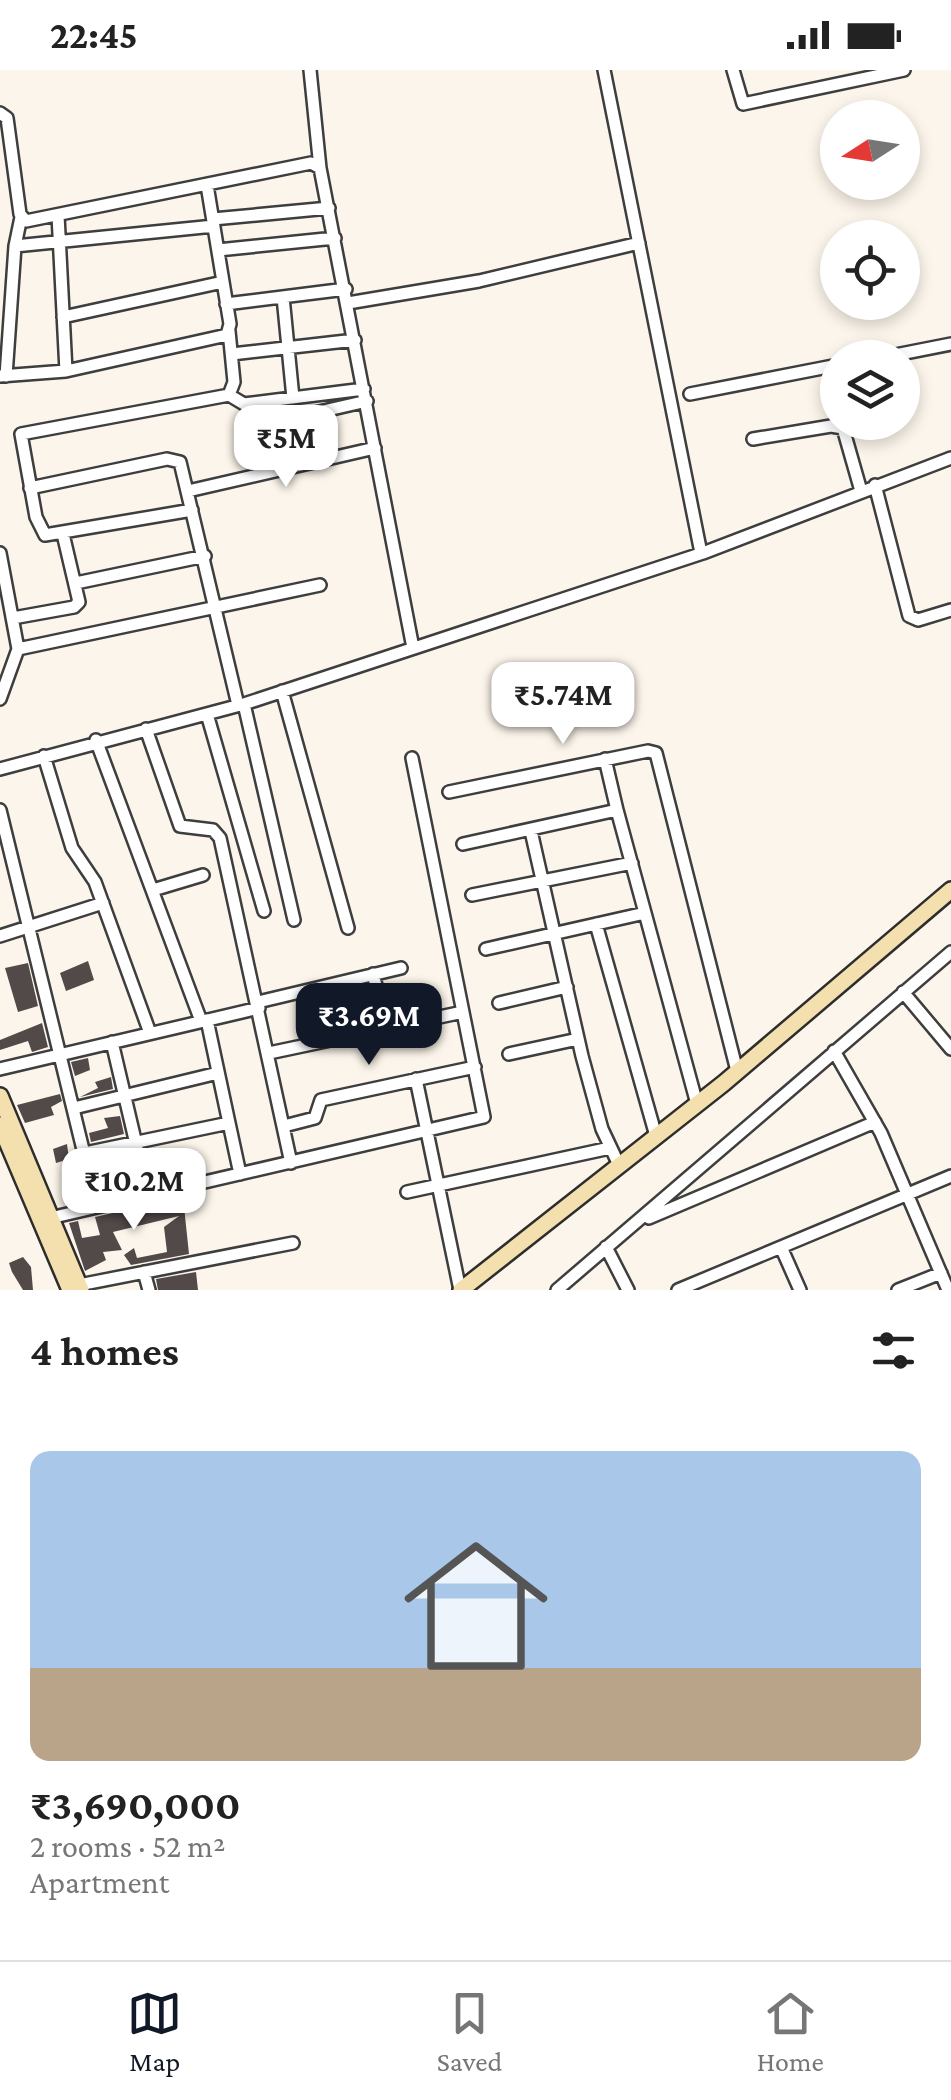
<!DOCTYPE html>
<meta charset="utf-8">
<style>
:root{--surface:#fff;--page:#f2f2f2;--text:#222;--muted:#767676;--line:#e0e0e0;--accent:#111827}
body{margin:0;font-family:"Crimson Pro",serif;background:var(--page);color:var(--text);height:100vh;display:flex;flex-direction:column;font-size:38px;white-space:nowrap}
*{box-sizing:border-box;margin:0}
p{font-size:32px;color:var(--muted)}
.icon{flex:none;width:55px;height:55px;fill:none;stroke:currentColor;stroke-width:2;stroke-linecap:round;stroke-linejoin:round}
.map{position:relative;height:1220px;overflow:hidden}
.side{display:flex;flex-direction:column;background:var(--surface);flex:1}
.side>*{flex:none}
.needle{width:65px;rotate:258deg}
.buttons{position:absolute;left:820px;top:30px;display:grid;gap:20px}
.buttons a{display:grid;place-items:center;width:100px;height:100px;border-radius:50%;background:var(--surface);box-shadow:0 5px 15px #0003;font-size:50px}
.price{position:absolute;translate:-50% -85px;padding:0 22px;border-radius:20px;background:#fff;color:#222;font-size:32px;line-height:65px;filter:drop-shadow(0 2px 5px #0008)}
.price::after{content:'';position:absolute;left:50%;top:60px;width:30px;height:22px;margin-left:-15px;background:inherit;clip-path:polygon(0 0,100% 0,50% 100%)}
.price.on{background:var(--accent);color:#fff}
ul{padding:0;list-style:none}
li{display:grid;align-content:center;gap:20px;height:530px;padding:0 30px}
li span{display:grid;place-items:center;height:310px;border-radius:20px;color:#555}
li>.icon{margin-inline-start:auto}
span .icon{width:180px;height:180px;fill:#fffc;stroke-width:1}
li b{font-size:42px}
h2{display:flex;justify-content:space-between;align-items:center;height:120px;padding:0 30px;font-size:42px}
.status{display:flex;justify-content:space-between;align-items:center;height:70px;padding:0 50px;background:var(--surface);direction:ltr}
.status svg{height:28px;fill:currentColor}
.tabs{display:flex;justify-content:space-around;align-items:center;height:140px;border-top:2px solid var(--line);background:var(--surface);font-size:28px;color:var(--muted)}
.tabs a{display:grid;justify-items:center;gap:5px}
.tabs .on{color:var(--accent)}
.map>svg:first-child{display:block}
</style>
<div class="status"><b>22:45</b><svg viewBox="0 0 49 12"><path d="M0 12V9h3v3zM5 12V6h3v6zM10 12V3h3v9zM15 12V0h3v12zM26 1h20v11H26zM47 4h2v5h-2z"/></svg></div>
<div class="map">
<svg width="951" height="1220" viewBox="0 0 951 1220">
<rect width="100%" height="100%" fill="#fcf5eb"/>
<path fill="#524a48" d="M 88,891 L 94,910 L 66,921 L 60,903 Z
M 28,893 L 38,936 L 18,942 L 5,898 Z
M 42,953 L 48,977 L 32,982 L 28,971 L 0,980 L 0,970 Z
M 88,988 L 90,1000 L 75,1006 L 71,992 Z
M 111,1007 L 113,1019 L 80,1027 L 98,1018 L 95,1012 Z
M 60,1024 L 62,1031 L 51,1037 L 54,1045 L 25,1053 L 17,1035 Z
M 120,1046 L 124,1064 L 91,1072 L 89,1063 L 108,1058 L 104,1048 Z
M 67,1074 L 69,1089 L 56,1093 L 53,1079 Z
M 95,1090 L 105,1106 L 131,1101 L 136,1118 L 104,1126 Z
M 183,1127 L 189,1184 L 131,1195 L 124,1185 L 134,1178 L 137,1188 L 167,1182 L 164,1157 L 179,1146 L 113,1162 L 122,1180 L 103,1182 L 106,1190 L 85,1201 L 69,1153 L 78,1151 L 82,1168 L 100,1165 L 95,1147 Z
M 23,1187 L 31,1197 L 33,1220 L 23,1220 L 12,1202 L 9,1193 Z
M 196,1202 L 198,1220 L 158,1220 L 156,1209 Z"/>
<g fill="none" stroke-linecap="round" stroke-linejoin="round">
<defs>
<path id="street" d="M 310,0 L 320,98
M 604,0 L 701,483
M 733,0 L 743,34 L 904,0
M 0,43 L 7,48 L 20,144 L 26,151 L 311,93 L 320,98 L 413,578
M 58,145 L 66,301
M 213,149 L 329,138
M 15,176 L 214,156
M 218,180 L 335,168
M 283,227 L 293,328
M 348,233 L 479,211 L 639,173
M 226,234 L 346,219
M 63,247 L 223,212
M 232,284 L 355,270
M 880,288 L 951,274
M 0,306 L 66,301 L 227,265 L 230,254 L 207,115
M 6,306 L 15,176 L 21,147
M 690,324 L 838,295
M 229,325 L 244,334 L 364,319
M 254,357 L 367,331
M 753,369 L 831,356 L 843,358 L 861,421
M 875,415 L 909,546 L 918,550 L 951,540
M 30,418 L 167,389 L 180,392 L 238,635
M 188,421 L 375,378
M 192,440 L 45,465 L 36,447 L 21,364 L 229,325 L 234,312 L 229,261
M 0,483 L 18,579 L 0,629
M 76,513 L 205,486
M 13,548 L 74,537 L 79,532 L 63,464
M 18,579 L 320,515
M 282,621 L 348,858
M 244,634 L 294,850
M 207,644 L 264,841
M 146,659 L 180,756 L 213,760 L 220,768 L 291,1093
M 96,670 L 201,951
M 44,686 L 72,778 L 95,812 L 150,963
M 605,689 L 617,740
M 0,699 L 244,634 L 703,483 L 951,388
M 449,722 L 648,681 L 656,683 L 737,1001
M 0,740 L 97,1137
M 531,761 L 582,986 L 602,1059 L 619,1095
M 463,774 L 617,740 L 697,1034
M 153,820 L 203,805
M 472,825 L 632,793
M 596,854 L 656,1066
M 0,866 L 103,833
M 486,879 L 645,843
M 373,904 L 387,958
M 903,922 L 951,979
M 258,932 L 401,898
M 499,933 L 567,917
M 112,972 L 148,1125
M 834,981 L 881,1063 L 948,1220
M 269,983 L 463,942
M 509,984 L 578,969
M 0,999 L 259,938
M 416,1009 L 460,1220
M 74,1038 L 218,1003
M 229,1053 L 240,1104
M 284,1056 L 315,1048 L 321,1030 L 475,997
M 85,1083 L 229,1053 L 207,950
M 407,1122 L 610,1078
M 50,1148 L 484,1047 L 412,688
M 649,1148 L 875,1052
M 606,1177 L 628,1220
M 781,1177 L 800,1220
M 144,1202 L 149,1220
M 79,1215 L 293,1173
M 557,1220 L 951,882
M 678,1220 L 951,1106
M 898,1220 L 941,1203"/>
<path id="secondary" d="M 0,1026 L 81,1220
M 0,1055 L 70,1220
M 461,1220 L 724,1013 L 951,820"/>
</defs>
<use href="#street" stroke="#3e3e3e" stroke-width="16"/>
<use href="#secondary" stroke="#2d2d2d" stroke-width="20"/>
<use href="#street" stroke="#fff" stroke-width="11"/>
<use href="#secondary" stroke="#f4dfae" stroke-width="15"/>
</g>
</svg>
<div class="buttons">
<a><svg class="needle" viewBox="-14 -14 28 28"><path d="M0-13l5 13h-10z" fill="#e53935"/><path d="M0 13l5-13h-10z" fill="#767676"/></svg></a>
<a><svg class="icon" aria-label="locate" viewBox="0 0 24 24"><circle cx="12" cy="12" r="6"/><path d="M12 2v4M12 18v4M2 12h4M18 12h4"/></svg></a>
<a><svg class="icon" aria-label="layers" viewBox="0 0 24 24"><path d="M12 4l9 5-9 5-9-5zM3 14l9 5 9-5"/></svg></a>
</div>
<b class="price" style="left:286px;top:420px">₹5M</b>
<b class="price" style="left:563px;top:677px">₹5.74M</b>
<b class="price on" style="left:369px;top:998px">₹3.69M</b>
<b class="price" style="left:134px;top:1163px">₹10.2M</b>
</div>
<section class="side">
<h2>4 homes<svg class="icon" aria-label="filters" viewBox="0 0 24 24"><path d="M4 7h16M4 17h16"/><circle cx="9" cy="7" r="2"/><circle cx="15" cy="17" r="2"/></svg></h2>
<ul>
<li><span style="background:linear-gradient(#a9c7e8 70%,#b9a48a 0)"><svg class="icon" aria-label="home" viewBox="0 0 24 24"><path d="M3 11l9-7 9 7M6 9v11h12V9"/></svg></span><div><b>₹3,690,000</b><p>2 rooms · 52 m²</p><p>Apartment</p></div></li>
</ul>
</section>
<nav class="tabs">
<a class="on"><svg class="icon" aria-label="map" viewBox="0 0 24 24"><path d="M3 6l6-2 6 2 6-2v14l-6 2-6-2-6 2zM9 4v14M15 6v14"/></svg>Map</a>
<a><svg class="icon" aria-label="saved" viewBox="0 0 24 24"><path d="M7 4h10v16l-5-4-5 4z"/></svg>Saved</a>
<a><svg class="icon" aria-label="home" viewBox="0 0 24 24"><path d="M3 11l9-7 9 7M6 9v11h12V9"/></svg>Home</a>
</nav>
